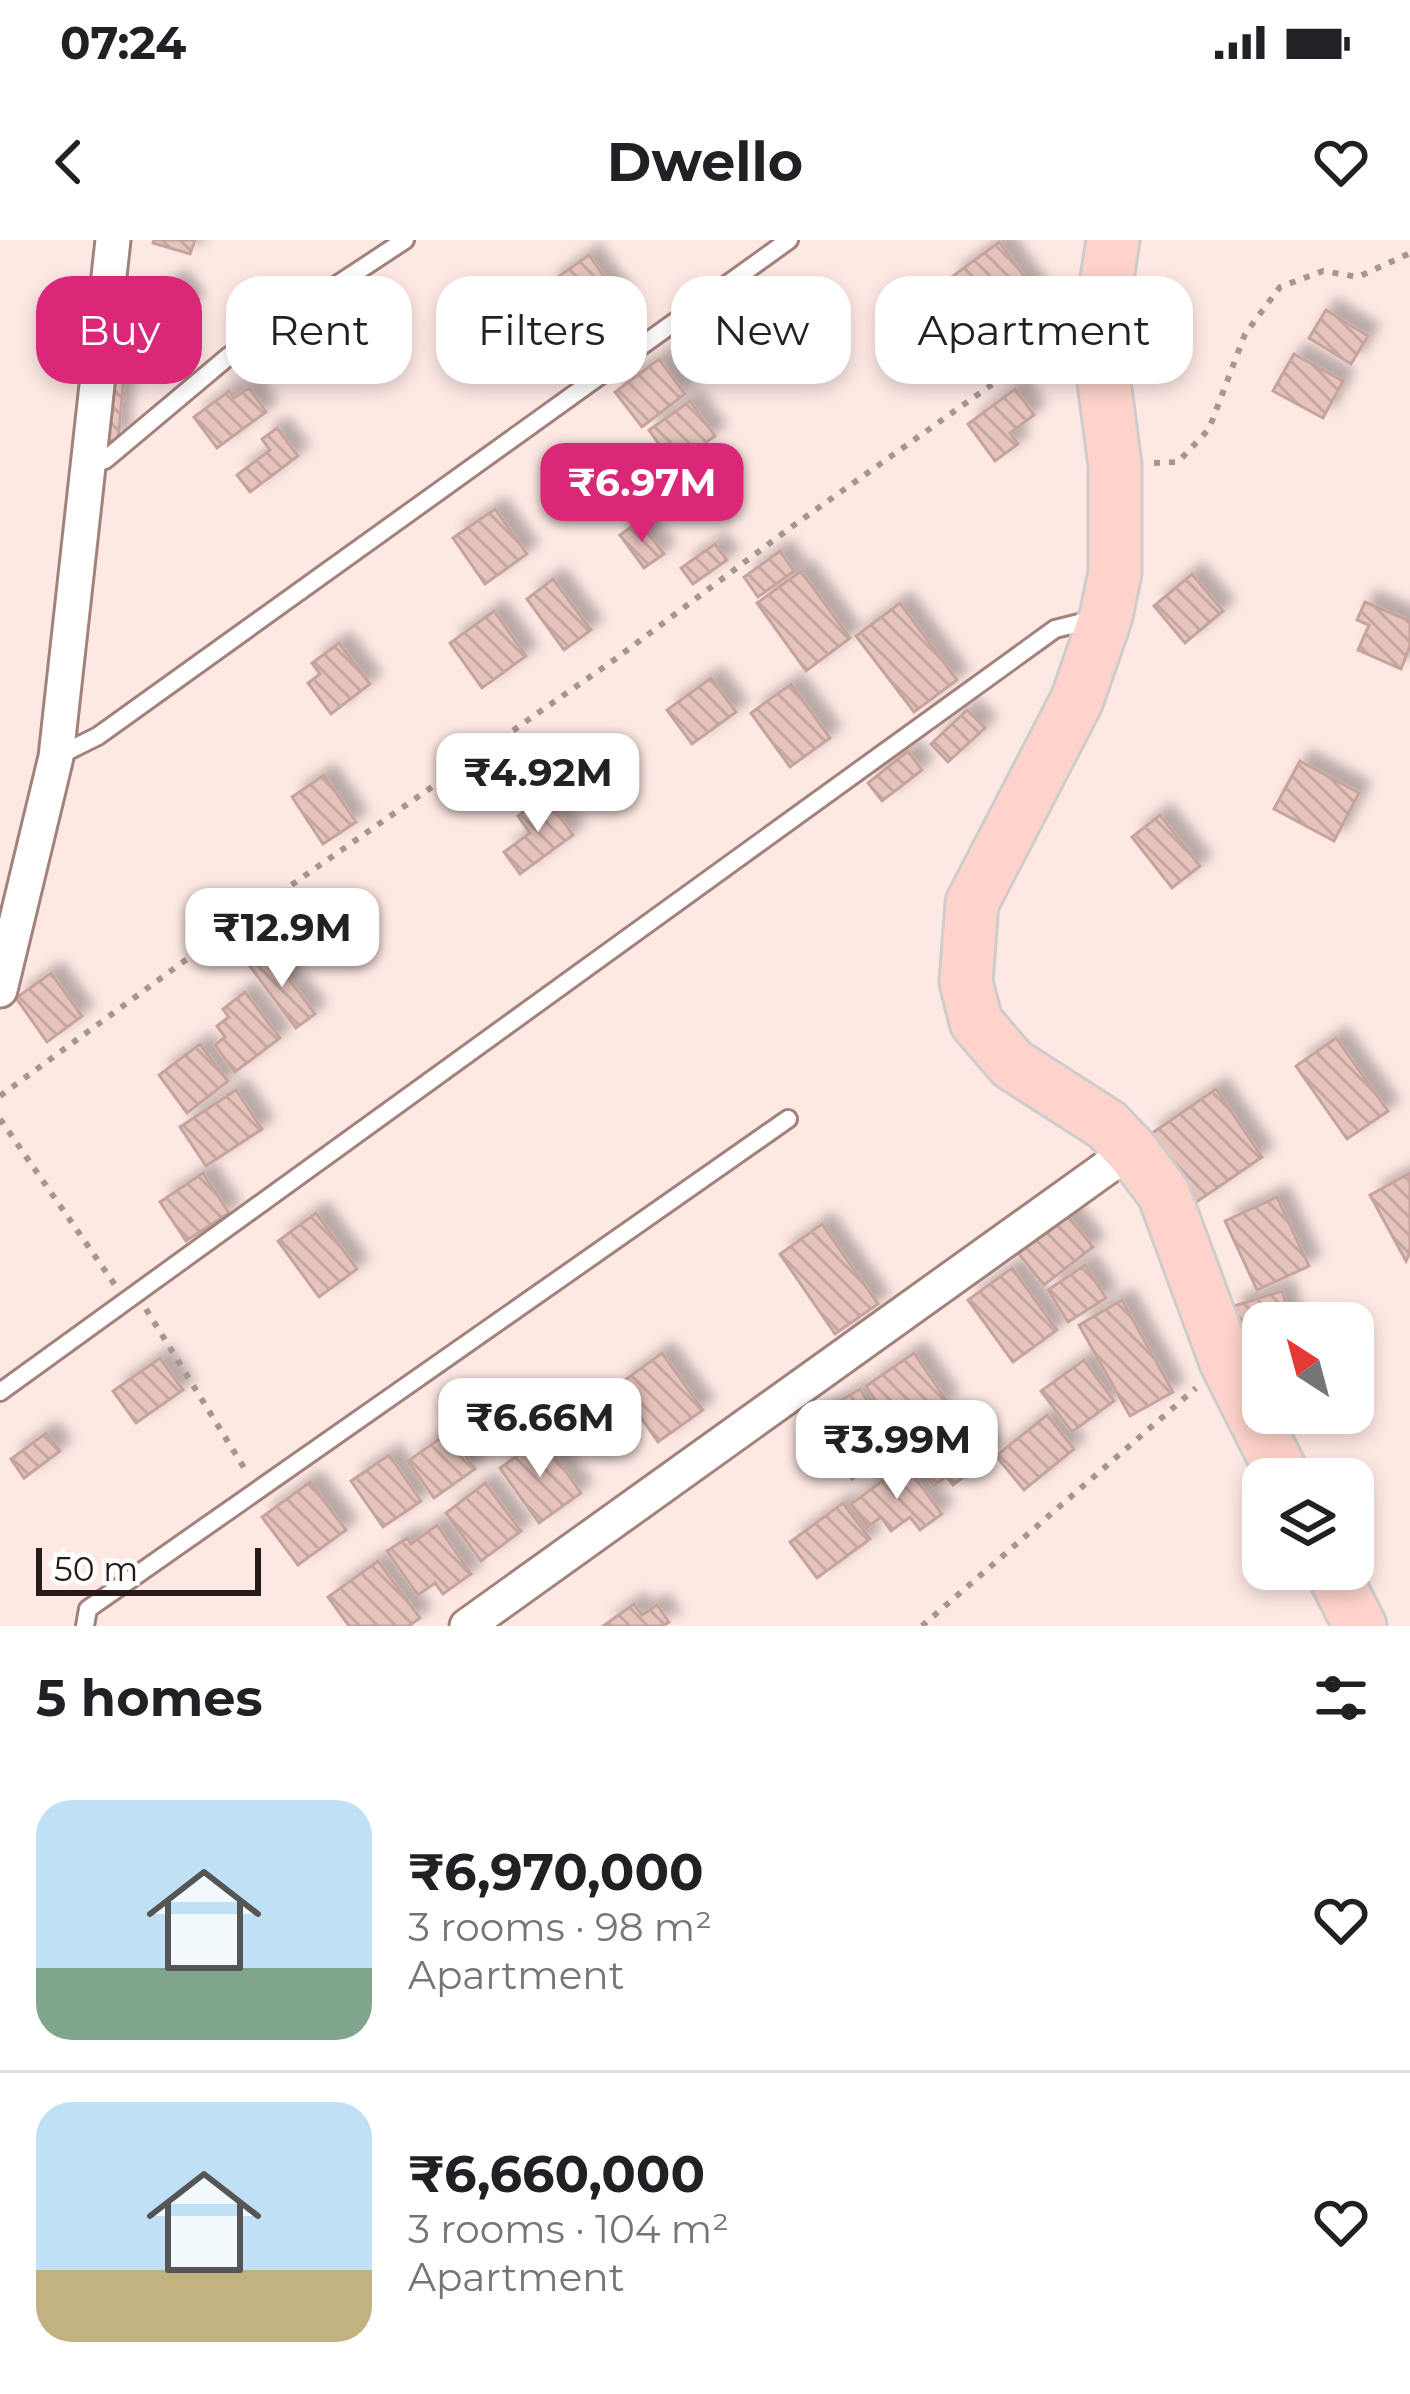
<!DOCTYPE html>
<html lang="en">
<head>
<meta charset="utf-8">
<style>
  body { margin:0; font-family:Montserrat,sans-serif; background:#f2f2f2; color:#202124; height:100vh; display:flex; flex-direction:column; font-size:45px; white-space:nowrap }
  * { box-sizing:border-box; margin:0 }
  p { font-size:39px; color:#757577 }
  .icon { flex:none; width:66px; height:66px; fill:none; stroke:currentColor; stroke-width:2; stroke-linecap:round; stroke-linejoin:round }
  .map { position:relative; height:1386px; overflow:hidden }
  .sheet { display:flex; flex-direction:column; background:#fff; flex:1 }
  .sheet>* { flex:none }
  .guide { position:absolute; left:36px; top:36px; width:1338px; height:108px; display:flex; gap:24px }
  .needle { width:78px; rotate:324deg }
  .controls { position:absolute; left:1242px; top:1062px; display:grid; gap:24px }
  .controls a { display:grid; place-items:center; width:132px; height:132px; border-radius:24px; background:#fff; box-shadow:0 6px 18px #0003; font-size:60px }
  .scale { position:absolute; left:36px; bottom:30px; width:225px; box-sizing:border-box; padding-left:12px; border:6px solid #261a17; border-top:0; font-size:33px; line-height:42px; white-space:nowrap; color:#261a17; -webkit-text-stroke:9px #fff; paint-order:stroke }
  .price { position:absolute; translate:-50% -102px; padding:0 27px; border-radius:24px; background:#fff; color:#222; font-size:39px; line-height:78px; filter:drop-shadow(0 3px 6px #0008) }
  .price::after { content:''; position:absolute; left:50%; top:72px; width:36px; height:27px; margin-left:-18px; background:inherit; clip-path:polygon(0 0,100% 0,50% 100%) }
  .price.active { background:#db2777; color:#fff }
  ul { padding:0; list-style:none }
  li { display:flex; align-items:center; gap:36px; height:300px; padding:0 36px }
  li+li { border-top:3px solid #e0e0e0 }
  li span { display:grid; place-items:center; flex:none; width:336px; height:240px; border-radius:36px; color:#555 }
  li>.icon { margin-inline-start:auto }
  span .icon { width:144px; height:144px; fill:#fffc; stroke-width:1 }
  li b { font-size:51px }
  h2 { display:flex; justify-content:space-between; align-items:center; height:144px; padding:0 36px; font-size:51px }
  .tag { padding:0 42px; border-radius:36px; background:#fff; box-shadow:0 6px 18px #0003; font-size:42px; line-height:108px }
  .tag.active { background:#db2777; color:#fff }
  .status { display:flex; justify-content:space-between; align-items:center; height:84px; padding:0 60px; background:#fff; direction:ltr }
  .status svg { height:33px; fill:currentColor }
  header { display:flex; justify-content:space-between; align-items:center; height:156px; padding:0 36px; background:#fff; font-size:54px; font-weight:700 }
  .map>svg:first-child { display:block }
  .building { fill:url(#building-back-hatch); stroke:#c6a49d; stroke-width:3; filter:url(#shadow) }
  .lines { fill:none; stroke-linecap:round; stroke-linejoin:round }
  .service-casing { stroke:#a2827b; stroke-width:22 }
  .minor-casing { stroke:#a2827b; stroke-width:39 }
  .primary-casing { stroke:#cfcdcc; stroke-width:57 }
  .path { stroke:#a79591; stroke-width:6; stroke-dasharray:6 9; stroke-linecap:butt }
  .service { stroke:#fff; stroke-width:16 }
  .minor { stroke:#fff; stroke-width:33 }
  .primary { stroke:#fed3cb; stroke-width:51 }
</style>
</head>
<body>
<div class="status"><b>07:24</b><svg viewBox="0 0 49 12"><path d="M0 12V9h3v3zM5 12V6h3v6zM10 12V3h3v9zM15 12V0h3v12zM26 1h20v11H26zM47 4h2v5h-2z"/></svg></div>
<header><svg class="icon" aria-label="back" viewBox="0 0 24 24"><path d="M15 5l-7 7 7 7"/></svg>Dwello<svg class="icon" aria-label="heart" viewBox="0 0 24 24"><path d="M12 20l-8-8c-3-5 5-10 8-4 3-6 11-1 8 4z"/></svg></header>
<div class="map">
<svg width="1410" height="1386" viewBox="0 0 1410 1386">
  <defs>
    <pattern id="building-back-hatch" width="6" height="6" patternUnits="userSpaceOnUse" patternTransform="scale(3)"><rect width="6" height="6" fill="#e6c3bc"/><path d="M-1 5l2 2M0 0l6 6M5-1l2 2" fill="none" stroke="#c5a7a1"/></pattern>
    <filter id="shadow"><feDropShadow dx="11" dy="-11" stdDeviation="6" flood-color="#0004"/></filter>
  </defs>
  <rect width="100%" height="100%" fill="#fee8e4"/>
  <g class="building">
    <path d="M154 0H195L190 14 153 3Z"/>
    <path d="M999 2 1036 52 986 88 949 39Z"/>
    <path d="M589 15 621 61 581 90 548 44Z"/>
    <path d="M175 41 193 64 168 84 178 96 152 117 142 104 137 108 119 84Z"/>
    <path d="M1326 70 1368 96 1351 124 1309 98Z"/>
    <path d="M368 85 383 106 345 133 330 112Z"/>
    <path d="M1294 114 1343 141 1323 178 1273 151Z"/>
    <path d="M659 119 685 154 642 187 615 152Z"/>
    <path d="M107 123 125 125 118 201 100 200Z"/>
    <path d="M249 148 266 172 217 208 194 177 229 151 234 158Z"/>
    <path d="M1015 149 1034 175 1010 193 1018 204 995 221 968 184Z"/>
    <path d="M690 161 715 196 674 225 649 190Z"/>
    <path d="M277 188 298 216 250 252 237 235 270 210 262 199Z"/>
    <path d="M495 269 527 314 485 344 453 298Z"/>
    <path d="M639 281 664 314 644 328 620 295Z"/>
    <path d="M715 304 727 320 693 344 681 328Z"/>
    <path d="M780 311 794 331 758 357 744 337Z"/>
    <path d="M801 331 850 398 806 431 757 363Z"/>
    <path d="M1192 334 1223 371 1185 403 1154 366Z"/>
    <path d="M553 339 591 390 564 410 527 359Z"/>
    <path d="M1365 362 1410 381V406L1401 429 1358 410 1369 385 1357 380Z"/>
    <path d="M900 363 957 440 914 472 856 396Z"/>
    <path d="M494 371 526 416 482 448 450 403Z"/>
    <path d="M339 403 370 444 331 474 308 443 320 434 312 423Z"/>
    <path d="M711 438 736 472 692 504 667 470Z"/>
    <path d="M791 444 830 498 790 527 751 473Z"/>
    <path d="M967 470 985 488 948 522 931 504Z"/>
    <path d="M908 511 922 530 882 561 868 543Z"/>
    <path d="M1300 521 1359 553 1334 601 1274 569Z"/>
    <path d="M324 535 356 582 323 604 292 557Z"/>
    <path d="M545 556 573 595 520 634 504 612 530 593 518 576Z"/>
    <path d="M1160 575 1200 626 1172 648 1132 597Z"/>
    <path d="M268 711 315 774 296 788 249 725Z"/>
    <path d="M51 733 82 776 47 802 16 758Z"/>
    <path d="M245 752 280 798 235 832 215 805 225 797 217 786 229 777 223 769Z"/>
    <path d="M1336 798 1388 871 1347 899 1296 826Z"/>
    <path d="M200 804 228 841 187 873 159 835Z"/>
    <path d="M1216 849 1262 917 1195 963 1148 896Z"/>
    <path d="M236 850 262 889 206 926 180 887Z"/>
    <path d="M203 933 229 973 186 1001 160 962Z"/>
    <path d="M1410 933V1012L1406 1021 1370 955Z"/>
    <path d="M1277 957 1309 1026 1257 1050 1225 981Z"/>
    <path d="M1064 971 1093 1007 1044 1045 1015 1009Z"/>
    <path d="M316 973 357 1029 319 1057 278 1001Z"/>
    <path d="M822 984 878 1064 835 1094 780 1014Z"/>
    <path d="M1085 1025 1106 1058 1068 1082 1048 1050Z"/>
    <path d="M1012 1028 1057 1090 1013 1122 968 1060Z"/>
    <path d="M1282 1051 1292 1083H1263V1092L1241 1099 1231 1067Z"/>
    <path d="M1122 1060 1173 1152 1130 1176 1079 1085Z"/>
    <path d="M662 1113 703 1170 658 1202 618 1145Z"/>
    <path d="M914 1113 948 1163 899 1196 866 1146Z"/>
    <path d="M160 1118 183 1150 136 1183 113 1151Z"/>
    <path d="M1084 1120 1114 1161 1072 1192 1041 1151Z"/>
    <path d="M860 1149 898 1212 852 1239 815 1176Z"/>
    <path d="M1047 1175 1074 1209 1024 1250 996 1216Z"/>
    <path d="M962 1177 992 1215 953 1245 946 1236 934 1246 912 1217Z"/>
    <path d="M449 1192 475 1229 434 1258 408 1221Z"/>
    <path d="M46 1193 60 1211 24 1238 11 1219Z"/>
    <path d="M542 1198 581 1253 539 1283 500 1228Z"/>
    <path d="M389 1215 421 1261 383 1287 351 1241Z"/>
    <path d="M905 1224 942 1274 920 1290 910 1277 891 1291 881 1277 868 1287 851 1264Z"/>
    <path d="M310 1242 346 1290 298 1325 262 1277Z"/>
    <path d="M485 1243 521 1291 481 1321 446 1273Z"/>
    <path d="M843 1263 870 1299 817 1338 790 1302Z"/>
    <path d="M437 1285 471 1334 443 1354 435 1343 418 1355 387 1311 407 1298 411 1304Z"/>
    <path d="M378 1321 420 1378 409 1386H349L328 1357Z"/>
    <path d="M634 1364 642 1375 657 1365 669 1382 663 1386H603Z"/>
  </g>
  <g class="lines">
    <g class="service-casing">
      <g id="service">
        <path d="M88 226 105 220 229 116 405 0"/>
        <path d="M56 517 98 496 789 0"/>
        <path d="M0 1152 1055 389 1095 379"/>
        <path d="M85 1386 88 1369 788 879"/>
      </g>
    </g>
    <g class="minor-casing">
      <g id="minor">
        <path d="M0 750 56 517 113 0"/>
        <path d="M467 1386 1131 910"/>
      </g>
    </g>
    <g class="primary-casing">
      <g id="primary">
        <path d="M1113 0 1098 97 1115 225V333L1106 376 1077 460 972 663 966 742 976 782 1012 824 1107 885 1131 910 1164 954 1226 1122 1285 1239"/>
        <path d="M1331 1329 1360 1386"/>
      </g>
    </g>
    <g class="path">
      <path d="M1154 223 1178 222 1209 189 1245 94 1280 47 1323 31 1358 37 1410 13"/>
      <path d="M0 856 224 692 614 420 790 288 1049 104 1059 103"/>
      <path d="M0 879 115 1045"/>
      <path d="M146 1069 246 1231"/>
      <path d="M922 1386 1196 1148"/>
    </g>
    <use href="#service" class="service"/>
    <use href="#minor" class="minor"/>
    <use href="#primary" class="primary"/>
  </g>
</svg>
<div class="controls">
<a><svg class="needle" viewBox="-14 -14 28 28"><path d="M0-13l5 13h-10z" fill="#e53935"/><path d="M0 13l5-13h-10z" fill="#757577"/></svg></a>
<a><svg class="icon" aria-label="layers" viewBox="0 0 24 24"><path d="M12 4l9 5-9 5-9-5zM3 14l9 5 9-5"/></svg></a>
</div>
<div class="scale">50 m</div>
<b class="price active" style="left:642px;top:305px">₹6.97M</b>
<b class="price" style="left:538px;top:595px">₹4.92M</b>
<b class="price" style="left:282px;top:750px">₹12.9M</b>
<b class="price" style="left:540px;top:1240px">₹6.66M</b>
<b class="price" style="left:897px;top:1262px">₹3.99M</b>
<div class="guide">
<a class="tag active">Buy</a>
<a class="tag">Rent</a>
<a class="tag">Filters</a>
<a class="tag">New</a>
<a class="tag">Apartment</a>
</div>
</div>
<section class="sheet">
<h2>5 homes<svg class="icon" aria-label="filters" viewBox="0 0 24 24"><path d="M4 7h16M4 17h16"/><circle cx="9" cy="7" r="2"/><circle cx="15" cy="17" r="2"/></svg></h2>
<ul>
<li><span style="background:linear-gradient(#bfe0f5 70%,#7fa58c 0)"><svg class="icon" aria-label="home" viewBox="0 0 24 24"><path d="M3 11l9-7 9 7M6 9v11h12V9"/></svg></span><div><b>₹6,970,000</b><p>3 rooms · 98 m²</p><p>Apartment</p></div><svg class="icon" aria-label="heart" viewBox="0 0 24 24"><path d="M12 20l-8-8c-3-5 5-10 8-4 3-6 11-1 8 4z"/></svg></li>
<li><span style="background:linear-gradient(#bfe0f5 70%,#c2b280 0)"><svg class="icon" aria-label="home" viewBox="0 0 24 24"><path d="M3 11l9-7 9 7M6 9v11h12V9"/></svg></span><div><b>₹6,660,000</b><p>3 rooms · 104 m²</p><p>Apartment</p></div><svg class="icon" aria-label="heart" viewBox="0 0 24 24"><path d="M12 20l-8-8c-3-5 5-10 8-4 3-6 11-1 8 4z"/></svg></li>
</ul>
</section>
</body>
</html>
